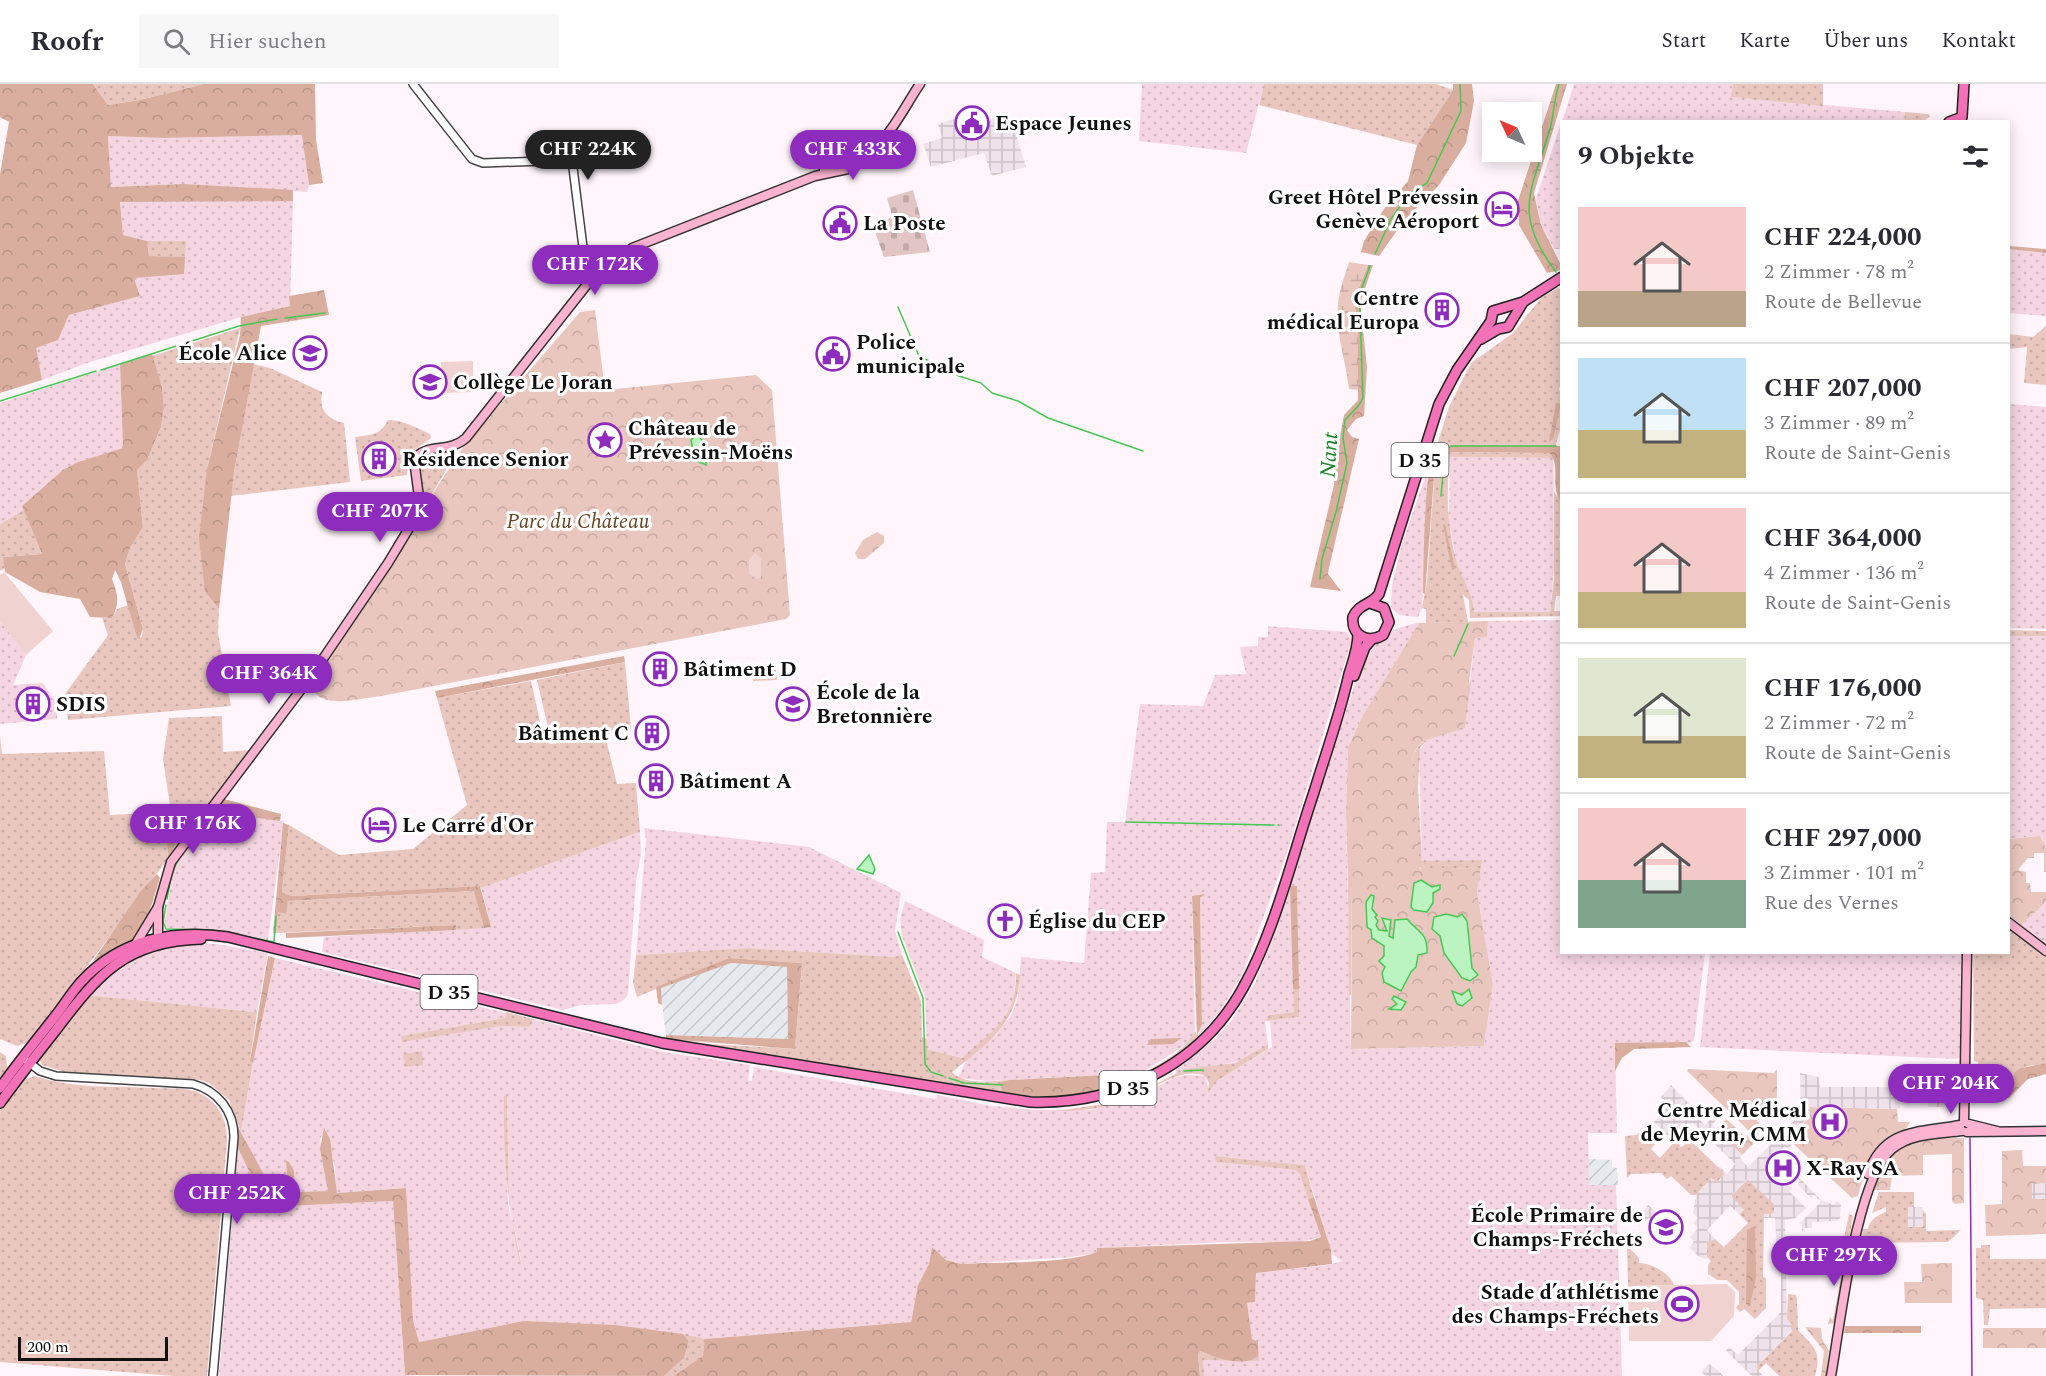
<!DOCTYPE html>
<html lang="de">
<head>
<meta charset="utf-8">
<style>
  body { margin:0; font-family:Spectral,serif; background:#f7f7f7; color:#2b2b33; height:100vh; display:flex; flex-direction:column; font-size:22px; white-space:nowrap }
  * { box-sizing:border-box; margin:0 }
  p { font-size:20px; color:#7c7c81 }
  .icon { flex:none; width:33px; height:33px; fill:none; stroke:currentColor; stroke-width:2; stroke-linecap:round; stroke-linejoin:round }
  .map { position:relative; flex:1; overflow:hidden }
  .side { position:absolute; left:1560px; top:36px; width:450px; height:834px; display:flex; flex-direction:column; background:#fff; border-radius:0px; box-shadow:0 3px 15px #0003 }
  .side>* { flex:none }
  .needle { width:39px; rotate:314deg }
  .fabs { position:absolute; left:1482px; top:18px; display:grid; gap:12px }
  .fabs a { display:grid; place-items:center; width:60px; height:60px; border-radius:0px; background:#fff; box-shadow:0 3px 15px #0003; font-size:30px }
  .scale { position:absolute; left:18px; bottom:15px; width:150px; box-sizing:border-box; padding-left:6px; border:3px solid #111; border-top:0; font-size:16px; line-height:21px; white-space:nowrap; color:#111; -webkit-text-stroke:4px #fff; paint-order:stroke }
  .price { position:absolute; translate:-50% -51px; padding:0 14px; border-radius:21px; background:#8d2cbd; color:#fff; font-size:20px; line-height:39px; filter:drop-shadow(0 2px 3px #0008) }
  .price::after { content:''; position:absolute; left:50%; top:36px; width:18px; height:14px; margin-left:-9px; background:inherit; clip-path:polygon(0 0,100% 0,50% 100%) }
  .price.selected { background:#222; color:#fff }
  ul { padding:0; list-style:none }
  li { display:flex; align-items:center; gap:18px; height:150px; padding:0 18px }
  li+li { border-top:2px solid #e1e1e2 }
  li span { display:grid; place-items:center; flex:none; width:168px; height:120px; border-radius:0px; color:#555 }
  li>.icon { margin-inline-start:auto }
  span .icon { width:72px; height:72px; fill:#fffc; stroke-width:1 }
  li b { font-size:26px }
  h2 { display:flex; justify-content:space-between; align-items:center; height:72px; padding:0 18px; font-size:26px }
  header { display:flex; align-items:center; gap:36px; box-sizing:border-box; height:84px; padding:0 30px; background:#fff; border-bottom:2px solid #e1e1e2 }
  header strong { font-size:28px }
  nav { display:flex; gap:33px; margin-inline-start:auto; font-size:21px }
  .search { width:420px; height:54px; background:#f7f7f7; display:flex; align-items:center; gap:15px; box-sizing:border-box; padding:0 21px; border-radius:0px; color:#7c7c81; font-size:22px }
  .map>svg:first-child { display:block }
  .industrial { fill:url(#industrial-furrows) }
  .farmland { fill:url(#farmland-dots); fill-rule:evenodd }
  .grass { fill:url(#grass-dots) }
  .forest { fill:url(#forest-crowns) }
  .wetland { fill:url(#wetland-marsh) }
  .cemetery { fill:url(#cemetery-stones) }
  .park { fill:url(#park-crowns) }
  .pitch { fill:#f0d2d0 }
  .plaza { fill:url(#plaza-grid) }
  .water { fill:#bbf4c0; stroke:#45c953; stroke-width:1.5 }
  .lines { fill:none; stroke-linecap:round; stroke-linejoin:round }
  .stream { stroke:#45c953; stroke-width:1.5 }
  .tertiary-casing { stroke:#444; stroke-width:10 }
  .secondary-casing { stroke:#333; stroke-width:11 }
  .primary-casing { stroke:#222; stroke-width:12 }
  .tertiary { stroke:#fff; stroke-width:7 }
  .secondary { stroke:#fcb3d0; stroke-width:8 }
  .primary { stroke:#f371b6; stroke-width:9 }
  .tram { stroke:#8d2cbd; stroke-width:1.5 }
  .labels { text-anchor:middle; stroke-width:6; stroke-linejoin:round; paint-order:stroke }
  .shield { fill:#fff; stroke:#585858; stroke-width:1.5 }
  .shield-label { font-size:20px; font-weight:bold; fill:#111 }
  .poi-label { font-size:21px; font-weight:bold; fill:#111; stroke:#fff; text-anchor:start }
  .park-label { font-size:21px; font-style:italic; fill:#684522; stroke:#fff }
  .water-label { font-size:22px; font-style:italic; fill:#1b832a; stroke:#fff }
</style>
</head>
<body>
<header>
<strong>Roofr</strong>
<div class="search"><svg class="icon" aria-label="search" viewBox="0 0 24 24"><circle cx="10" cy="10" r="6"/><path d="M15 15l6 6"/></svg>Hier suchen</div>
<nav><a>Start</a><a>Karte</a><a>Über uns</a><a>Kontakt</a></nav>
</header>
<div class="map">
<svg width="2046" height="1292" viewBox="0 0 2046 1292">
  <defs>
    <pattern id="industrial-furrows" width="10" height="10" patternUnits="userSpaceOnUse" patternTransform="scale(1.5)"><rect width="10" height="10" fill="#e6e9ee"/><path d="M-1 1l2-2M0 10L10 0M9 11l2-2" fill="none" stroke="#c4c7cb"/></pattern>
    <pattern id="farmland-dots" width="8" height="8" patternUnits="userSpaceOnUse" patternTransform="scale(1.5)"><rect width="8" height="8" fill="#f5d5e1"/><path d="M2 2h.1M6 6h.1" fill="none" stroke="#d1b6c0" stroke-width="1.8" stroke-linecap="round"/></pattern>
    <pattern id="grass-dots" width="8" height="8" patternUnits="userSpaceOnUse" patternTransform="scale(1.5)"><rect width="8" height="8" fill="#e9c7bf"/><path d="M2 2h.1M6 6h.1" fill="none" stroke="#c7aaa3" stroke-width="1.8" stroke-linecap="round"/></pattern>
    <pattern id="forest-crowns" width="20" height="18" patternUnits="userSpaceOnUse" patternTransform="scale(1.5)"><rect width="20" height="18" fill="#d9ae9e"/><path d="M2 6a3 3 0 1 1 6 0M12 15a3 3 0 1 1 6 0" fill="none" stroke="#b99587"/></pattern>
    <pattern id="wetland-marsh" width="20" height="14" patternUnits="userSpaceOnUse" patternTransform="scale(1.5)"><rect width="20" height="14" fill="#e9c7bf"/><path d="M1 5h8M5 5V1M11 12h8M15 12V8" fill="none" stroke="#c7aaa3"/></pattern>
    <pattern id="cemetery-stones" width="16" height="16" patternUnits="userSpaceOnUse" patternTransform="scale(1.5)"><rect width="16" height="16" fill="#e2c6c5"/><path d="M2 7V4a2 2 0 0 1 4 0v3zM10 15v-3a2 2 0 0 1 4 0v3z" fill="#c1a9a8"/></pattern>
    <pattern id="park-crowns" width="20" height="18" patternUnits="userSpaceOnUse" patternTransform="scale(1.5)"><rect width="20" height="18" fill="#e9c7bf"/><path d="M2 6a3 3 0 1 1 6 0M12 15a3 3 0 1 1 6 0" fill="none" stroke="#c7aaa3"/></pattern>
    <pattern id="plaza-grid" width="8" height="8" patternUnits="userSpaceOnUse" patternTransform="scale(1.5)"><rect width="8" height="8" fill="#f0e2ea"/><path d="M0 4h8M4 0v8" fill="none" stroke="#cdc1c8"/></pattern>
  </defs>
  <rect width="100%" height="100%" fill="#fff5fa"/>
  <g class="industrial">
    <path d="M731 879 787 883 788 955 666 951 660 904Z"/>
    <path d="M1588 1075 1612 1076V1083L1617 1084 1618 1101 1589 1102Z"/>
  </g>
  <g class="farmland">
    <path d="M1142 0H1264L1246 69 1139 57Z"/>
    <path d="M1574 0H1733L1732 13 1905 28 1904 38H1562Z"/>
    <path d="M1561 39V165H1554L1541 141 1536 114Z"/>
    <path d="M303 51 309 101 307 108 183 100 111 103 108 52 163 54Z"/>
    <path d="M120 117H293L290 222 241 233 90 278 42 296 35 264 58 256 69 231 140 212 134 194 186 157H147L123 151Z"/>
    <path d="M2009 165 2046 169V232L2009 229Z"/>
    <path d="M120 280 123 365 78 378 22 422 24 426 0 440V319Z"/>
    <path d="M2009 320 2046 323V545L2009 544Z"/>
    <path d="M1450 373 1553 374 1554 485 1550 528H1474L1456 475 1449 438Z"/>
    <path d="M1431 376 1422 524 1418 533 1399 531 1391 524 1392 501 1402 460Z"/>
    <path d="M1561 536 1562 868 1705 869 1694 956 1691 959H1615L1617 1049H1588L1589 1101H1616L1622 1292H1204L1202 1276 1260 1259 1252 1255 1247 1219 1255 1218 1256 1188 1329 1181 1342 1177 1332 1170 1305 1081 1216 1072V1078L1295 1086 1300 1090 1321 1153 1300 1158H1227L1097 1164V1168L1091 1170 1071 1173 961 1180 946 1176 932 1164 929 1180 918 1201 911 1238 705 1255 615 1243 523 1237 419 1258 413 1236 405 1104 336 1109 335 1084 326 1045 320 1055 328 1107 295 1108 286 1078 288 1110 275 1111 271 1109 241 1048 253 979 275 874 506 929 505 934 402 952 500 942 530 943 533 935 663 968 750 981 748 997H752L754 983 936 1015 937 1011 992 1022 1036 1026H1090L1137 1013 1173 994 1187 991 1205 992 1209 1007 1217 997 1272 963 1270 936 1299 933 1297 803 1291 802 1294 928 1269 931 1265 937 1268 960 1241 976 1215 983 1184 985 1177 990 1175 987 1216 954 1232 936 1255 899 1270 862 1357 593 1375 561 1395 545 1416 539H1419L1363 631 1348 663 1346 729 1351 965 1484 962 1493 900 1477 808 1482 776 1422 778 1419 667 1427 656 1465 644 1475 554 1487 553 1488 537ZM504 1012H507L509 1118 524 1191 508 1120Z"/>
    <path d="M0 537 26 571 13 601 43 599 57 620V635L0 640Z"/>
    <path d="M1268 542 1347 548 1352 555 1287 769 1242 891 1221 926 1201 949 1199 947 1202 941 1200 814 1192 812 1195 947 1190 957 1182 963 1132 995 1131 991 1122 990 988 997 958 994 967 975 997 950 1012 930 1018 913 1021 873 1084 879 1091 789 1105 788 1107 738H1125L1140 620 1203 622 1215 591 1246 590 1240 563 1258 562V553H1268Z"/>
    <path d="M2008 552H2046V764L2040 752 2009 755Z"/>
    <path d="M214 728 284 737 268 856 212 846 169 845 164 842 174 783Z"/>
    <path d="M644 744 809 763 901 809 895 847 902 871 895 873 747 864 636 871 646 756Z"/>
    <path d="M640 748 641 770 636 797 628 910 624 916 616 920 581 921 563 926 322 868 324 853 491 843 481 804Z"/>
    <path d="M905 817 984 856 982 873 1016 889 1013 919 1002 940 963 974 927 965 925 913 902 852 900 835Z"/>
    <path d="M2046 818V862L2021 841Z"/>
    <path d="M194 859 216 860 268 869 257 928 87 911 106 890 141 870 169 862Z"/>
    <path d="M1710 869H1962L1961 973 1956 975 1700 963Z"/>
    <path d="M238 1064 266 1123 393 1117 405 1291 415 1292H219Z"/>
  </g>
  <g class="grass">
    <path d="M93 0H204L140 16 108 21Z"/>
    <path d="M1264 0H1436L1453 6 1417 61 1259 21Z"/>
    <path d="M1733 0H1823V22L1731 13Z"/>
    <path d="M1905 28 1928 30 1930 32 1924 37H1904Z"/>
    <path d="M147 157H186L185 173 149 172Z"/>
    <path d="M1558 204 1561 206 1562 293 1559 306 1561 307 1562 339 1555 363 1437 361 1449 323 1471 279 1513 249 1542 213Z"/>
    <path d="M2046 242V301L2024 299 2027 263 2009 265V250L2033 253Z"/>
    <path d="M240 244 207 385 205 508 219 525 218 549 231 622 68 636 65 610 108 551 102 534H112L117 525 128 521 137 554 142 553 143 545 125 480 130 464 143 443 137 386 147 376 161 343 164 323 162 303 152 272Z"/>
    <path d="M253 280 270 284 322 308C319 326 326 334 344 339L350 398 230 412Z"/>
    <path d="M388 336C402 335 418 345 430 350L431 354 409 370 407 391 361 397 355 353C370 351 381 351 388 336Z"/>
    <path d="M1439 365 1450 368 1549 369 1553 374 1450 373C1446 408 1447 441 1456 475 1461 493 1473 509 1474 528H1550L1554 495V408L1562 418 1561 451 1559 455 1561 460V512H1556L1554 527H1561V532L1470 534 1469 516 1463 511 1468 538 1426 539V525L1422 524 1427 498 1436 368Z"/>
    <path d="M458 366 423 425 417 388 421 372 427 368Z"/>
    <path d="M24 426 42 470 3 473 5 484 0 487V440Z"/>
    <path d="M2009 546 2046 547V552H2009Z"/>
    <path d="M625 578 631 645 550 652 537 596Z"/>
    <path d="M531 597 544 656 550 660 606 655 617 700 636 699 640 748 481 804 480 802 291 812 282 808 289 741 339 771 413 765 467 721 437 614Z"/>
    <path d="M1471 597 1465 644 1427 656 1420 664 1418 703 1422 777 1482 776 1481 784 1422 786 1418 780 1412 676C1417 652 1442 650 1462 643L1468 601Z"/>
    <path d="M222 632 223 668 250 666C176 763 104 861 30 958L17 962 0 955V652L2 670 104 667 110 731 171 728 163 675 169 634Z"/>
    <path d="M1348 799H1352L1351 911H1349Z"/>
    <path d="M475 807 484 844 456 846V841L276 849 278 827 284 830 288 817Z"/>
    <path d="M2009 842 2046 872V979C2038 981 2024 981 2018 987 2013 990 2014 995 2012 1000 2007 1011 1990 1016 1978 1016V978L1974 977 1973 869 2008 868Z"/>
    <path d="M747 864 895 873 902 871 921 917 922 953 927 955V965L962 974C993 945 1016 937 1016 889L1020 891C1017 941 988 959 952 988 966 1002 991 997 1009 996L999 1000 1004 1011 693 959 795 965 802 879 729 874 637 913 633 899 636 871Z"/>
    <path d="M1293 905H1299V933L1265 937 1269 931 1294 928Z"/>
    <path d="M87 911 257 928 250 977 253 979 241 1048 229 1016 209 999 200 996 68 989 42 981 39 974Z"/>
    <path d="M506 928 533 935 530 943 500 942 402 958 401 952 505 934Z"/>
    <path d="M1195 947 1197 951 1201 949C1181 971 1153 987 1125 999L1124 996 1132 995C1153 983 1184 970 1195 947Z"/>
    <path d="M1268 960V965L1217 997 1208 1009 1209 999 1205 992C1180 981 1147 1010 1123 1018 1101 1025 1079 1027 1055 1027L1098 1021 1122 1015 1142 1008 1184 985 1235 979Z"/>
    <path d="M422 967 423 981 405 983 403 970Z"/>
    <path d="M0 968 6 972 7 982 10 985 0 999Z"/>
    <path d="M35 992C73 1005 116 1002 155 1004 169 1005 184 1003 197 1008 217 1016 227 1034 227 1056L207 1292H174L0 1278V1027L21 997Z"/>
    <path d="M504 1012H507L509 1118 523 1191C508 1131 503 1074 504 1012Z"/>
    <path d="M1641 1047 1655 1060 1651 1065 1660 1074 1676 1056 1681 1063 1691 1057 1725 1090 1717 1098 1711 1094 1696 1111H1691L1671 1092 1667 1095 1661 1089 1631 1090 1627 1094 1625 1052 1636 1051Z"/>
    <path d="M1215 1072 1305 1081 1314 1113 1308 1115 1300 1090 1295 1086 1216 1078Z"/>
    <path d="M1748 1095 1774 1120V1130H1764L1763 1193 1766 1194V1224L1755 1235 1744 1225 1740 1228 1736 1224 1739 1220V1208L1727 1196H1717L1708 1190V1181L1711 1177 1707 1173V1158L1715 1155 1724 1163 1748 1139 1739 1130 1743 1126 1731 1112Z"/>
    <path d="M1879 1108H1914V1123H1908L1923 1143V1126L1926 1130V1147L1961 1146 1948 1158 1861 1159 1863 1145H1868C1869 1137 1878 1130 1886 1128V1123L1872 1129Z"/>
    <path d="M1849 1130 1853 1132 1835 1239 1828 1240 1830 1233 1833 1236 1846 1166 1842 1164Z"/>
    <path d="M1627 1161 1639 1174V1179C1651 1179 1671 1190 1674 1201L1628 1202Z"/>
    <path d="M1981 1161H1990V1175H2046V1224L1990 1225 1988 1241H1984L1983 1216 1976 1214V1164H1981Z"/>
    <path d="M1788 1210 1796 1211 1797 1215 1798 1246C1814 1263 1822 1267 1815 1292H1779L1766 1279 1759 1286 1756 1283 1792 1247 1787 1235Z"/>
    <path d="M683 1250 705 1255 737 1253 674 1292H664L684 1274 689 1257Z"/>
    <path d="M1258 1258 1259 1277 1203 1276 1204 1292H1200L1198 1270 1200 1267C1217 1275 1238 1280 1256 1274Z"/>
  </g>
  <g class="forest">
    <path d="M0 0H93L108 21 140 16 204 0H315L316 56 323 99 309 101 302 51 163 54 108 52 111 103 183 100 293 106V117L120 118 123 151 147 157 149 172 185 173 184 190 134 194 140 212 69 231 58 256 36 264 42 296 0 309V90L9 38 0 33Z"/>
    <path d="M1453 0H1472L1474 17 1466 59 1439 101 1404 137 1379 172 1361 168 1364 157 1384 125 1408 97 1417 61 1453 6Z"/>
    <path d="M1556 0H1567L1534 109 1541 141 1561 181V186L1547 189 1519 141 1518 117Z"/>
    <path d="M2008 162 2046 165V169L2009 165Z"/>
    <path d="M1368 181H1373L1360 219 1367 283 1364 332 1356 335 1347 346 1352 353 1359 355 1329 484 1328 490 1341 507 1310 503 1334 401 1335 378 1344 331 1358 316V251L1354 216Z"/>
    <path d="M324 206 329 231 261 242 234 388 219 525 205 508 199 454 207 385 240 251 241 233 290 222 289 212Z"/>
    <path d="M152 270 162 303 164 323 161 343 147 376 137 386 143 443 130 464 125 480 143 545 139 555 137 554 121 498 115 486 112 495C118 511 120 519 112 534L90 533 80 515 40 508 5 488 3 473 42 470 22 422 63 386 78 378 123 364 120 280Z"/>
    <path d="M1556 319 1561 320 1553 355 1549 358Z"/>
    <path d="M1437 361 1561 362V418C1549 401 1562 381 1549 369L1450 368 1439 365 1436 367 1425 510 1423 509C1424 479 1423 382 1437 361Z"/>
    <path d="M1445 440 1455 485 1452 486 1443 441Z"/>
    <path d="M624 572 625 578 437 614 435 607Z"/>
    <path d="M224 715 281 730 280 737 214 728Z"/>
    <path d="M164 728H171C178 742 177 763 169 776Z"/>
    <path d="M283 739 289 741 282 808 291 812 480 802 491 843 484 844 474 807 288 817 286 830 278 828 276 849H273Z"/>
    <path d="M157 790 160 794C143 847 147 854 93 877L140 808Z"/>
    <path d="M1290 802H1297L1299 905H1293Z"/>
    <path d="M1205 810 1200 814 1202 941 1197 951 1192 812Z"/>
    <path d="M456 841V846L286 854V849Z"/>
    <path d="M268 872 275 874 253 979 250 977Z"/>
    <path d="M729 874 802 879 795 965 666 955V951L788 955 787 883 731 879 661 904 662 921 658 919 656 903Z"/>
    <path d="M1182 954 1173 960 1147 961 1151 955Z"/>
    <path d="M1686 958 1691 963 1634 965 1622 974 1615 987V959Z"/>
    <path d="M2046 979V990L2028 995 2009 1014 1998 1015 1997 1013 2011 1003 2015 988 2021 984Z"/>
    <path d="M1122 990 1132 991V995L1124 996 1125 999C1086 1015 1046 1014 1004 1011L999 999 1009 996Z"/>
    <path d="M238 1043 275 1111 288 1110 286 1077 289 1078 294 1087 295 1108 328 1107 320 1065 324 1044 330 1055 337 1109 406 1104 413 1236 419 1258 523 1237 615 1241 683 1250 689 1257 684 1274 664 1292 405 1291 393 1117 266 1123 238 1064Z"/>
    <path d="M1314 1113 1331 1166 1332 1180 1256 1189 1255 1218 1247 1219 1252 1255 1258 1258V1272C1243 1284 1215 1274 1200 1267L1198 1270 1200 1292H674L703 1272 705 1255 911 1238 918 1201 929 1180 932 1163 946 1176 961 1180C995 1178 1068 1180 1097 1168V1164L1310 1157 1321 1153 1308 1115Z"/>
    <path d="M1755 1142 1756 1194 1750 1221 1746 1220 1747 1146Z"/>
    <path d="M1845 1242H1921V1249H1844Z"/>
  </g>
  <path class="wetland" d="M1349 178 1368 181 1354 216 1358 251V306L1349 305C1346 278 1335 246 1338 220 1339 206 1345 192 1349 178Z"/>
  <path class="cemetery" d="M913 106 930 168 884 173 874 145 892 132 887 114Z"/>
  <g class="park">
    <path d="M595 226 605 306 756 291 772 306 790 531 786 535 381 612C360 614 311 629 312 596L461 366 580 228Z"/>
    <path d="M877 448 884 452V459L865 475H858L855 469 863 456Z"/>
    <path d="M1488 537 1487 553 1475 554 1463 642C1444 653 1417 649 1412 676L1420 785 1481 784 1477 808 1493 900 1484 962 1351 965 1352 800 1348 799 1346 729 1348 663 1363 631 1419 539Z"/>
    <path d="M775 580 777 596 753 597V582Z"/>
    <path d="M2040 752 2046 764V788H2044V769H2034V774H2028L2018 786 2026 788V799H2030L2031 808H2046V818L2021 841 2009 832V755Z"/>
    <path d="M1688 985 1774 989 1777 985V1025L1767 1035 1763 1032 1757 1037 1761 1041 1755 1046H1748L1687 987Z"/>
    <path d="M1810 1023 1897 1025 1898 1038H1910C1905 1049 1896 1050 1888 1057 1870 1072 1864 1090 1858 1112L1852 1114 1788 1055 1810 1033Z"/>
    <path d="M1726 1035 1744 1051 1759 1054 1742 1071 1716 1046Z"/>
    <path d="M1964 1054V1119L1955 1120 1952 1117V1070L1923 1071V1091L1892 1092 1890 1106H1874C1891 1054 1914 1054 1964 1054Z"/>
    <path d="M2022 1066 2023 1082H2046V1150L1986 1152 1985 1121 2002 1120V1067Z"/>
    <path d="M1952 1179V1219H1905L1904 1198H1922L1921 1180Z"/>
    <path d="M1805 1243 1821 1244 1822 1255 1829 1267 1826 1292H1821L1824 1267Z"/>
    <rect x="1983" y="1244" width="63" height="20"/>
  </g>
  <g class="pitch">
    <path d="M473 277V308L442 309 441 278Z"/>
    <path d="M755 469 761 475V493L757 495 749 490V475Z"/>
    <path d="M4 488 53 547 26 571 0 537V491Z"/>
    <path d="M1727 1200 1735 1208 1734 1232 1711 1257H1629L1628 1202Z"/>
  </g>
  <g class="plaza">
    <path d="M963 32 970 39 981 32 986 40 993 33 1043 35V45L1016 51 1026 83 992 92 984 69 931 83 923 60 942 54 938 40Z"/>
    <path d="M1800 989 1819 993 1820 1003H1900V1000L1912 998 1942 999 1944 1023H1928L1927 1010H1916V1015L1900 1016V1024L1897 1025 1810 1023V1032L1787 1055 1792 1060 1788 1065 1784 1063 1765 1080 1792 1104 1789 1107 1806 1124 1796 1134 1785 1136 1787 1235 1792 1240 1790 1244 1792 1246 1756 1283 1763 1292H1752L1726 1267 1729 1263 1738 1271 1781 1228V1190L1778 1188 1775 1134H1764V1130L1774 1129V1120L1747 1095 1731 1112 1744 1126 1739 1130 1730 1122 1707 1146 1715 1155 1707 1158V1173L1705 1175 1698 1172 1690 1164 1694 1157 1690 1153 1698 1144 1693 1139 1698 1134 1693 1129 1696 1111 1711 1094 1717 1098 1724 1090 1716 1079 1727 1090 1735 1080 1693 1039 1674 1058 1654 1038 1669 1022 1661 1013 1671 1001 1700 1031 1698 1034 1705 1041 1719 1027 1722 1030 1712 1041 1742 1071 1740 1074 1748 1083 1801 1030Z"/>
    <path d="M1785 1079 1821 1116 1834 1121 1837 1117 1841 1120 1840 1134 1837 1137 1812 1138V1144H1804L1802 1148V1140H1799L1821 1118 1814 1111 1811 1114 1797 1100 1800 1097Z"/>
    <path d="M2046 1099V1115H2032V1100Z"/>
    <path d="M1648 1121 1667 1138 1658 1142V1147L1651 1140 1653 1137 1649 1134 1639 1142 1636 1138Z"/>
    <rect x="1908" y="1123" width="15" height="20"/>
    <path d="M1709 1280 1719 1287 1723 1292H1706L1701 1288Z"/>
  </g>
  <g class="water">
    <path d="M697 351 705 359 706 381 695 376 691 356Z"/>
    <path d="M869 771 875 785 873 790 857 785Z"/>
    <path d="M1421 796 1432 803 1440 801V805L1433 809V819L1427 828 1414 826 1411 823 1414 799Z"/>
    <path d="M1371 811 1374 812 1372 825 1377 831 1375 833 1378 837 1376 841 1379 846 1387 847 1382 834 1391 836 1389 852 1393 854 1395 836 1407 835C1419 849 1428 849 1427 869L1418 871 1416 883 1411 888 1401 907 1384 898 1382 889 1385 883 1379 877 1384 872V862L1372 854 1371 846 1367 843 1366 818Z"/>
    <path d="M1446 830 1458 833 1462 830 1467 837 1472 884 1478 891 1470 897 1462 894 1444 869 1440 852 1432 845 1434 833Z"/>
    <path d="M1469 905 1472 914 1462 922 1457 920 1452 907 1462 911Z"/>
    <path d="M1394 912 1406 918 1401 926 1389 925 1397 920 1392 915Z"/>
  </g>
  <g class="lines">
    <g class="stream">
      <path d="M1375 170 1391 135 1408 111 1427 99 1461 27 1460 0"/>
      <path d="M1556 188C1512 129 1531 108 1550 45 1554 30 1554 15 1559 0"/>
      <path d="M898 223 919 272 959 292 981 299 992 309 1018 317 1048 334 1143 367"/>
      <path d="M285 234 325 229"/>
      <path d="M101 286 239 242 277 235"/>
      <path d="M0 317 96 287"/>
      <path d="M1441 412 1445 367 1451 362H1556"/>
      <path d="M1320 495 1322 475 1336 428 1347 379 1343 354 1345 336 1359 321 1363 314 1360 225 1357 217 1370 182"/>
      <path d="M1454 572 1468 540"/>
      <path d="M1126 738 1274 741"/>
      <path d="M1278 741H1279"/>
      <path d="M167 815 172 788 180 773"/>
      <path d="M166 821 163 838 166 845 212 846 274 858 276 832"/>
      <path d="M898 848 923 914 925 980 931 988 943 992"/>
      <path d="M1184 987 1203 986"/>
      <path d="M949 994 964 999 1003 1001"/>
    </g>
    <g class="tertiary-casing">
      <g id="tertiary">
        <path d="M413 0 472 75 483 79 572 76 585 179 589 187 596 191"/>
        <path d="M586 176 596 184 597 190"/>
        <path d="M27 977 40 987 56 992 193 1000C218 1007 234 1027 234 1053L213 1292"/>
      </g>
    </g>
    <g class="secondary-casing">
      <g id="secondary">
        <path d="M824 86 833 81 839 72 856 71 866 67"/>
        <path d="M632 164 815 92 848 85C856 75 871 70 880 59 896 42 907 19 920 0"/>
        <path d="M2008 838 2046 867"/>
        <path d="M158 853V823L171 778 312 591 388 479 417 431 420 421 415 383 417 372C432 359 449 369 466 354L589 198 608 180 635 164"/>
        <path d="M135 861 158 823"/>
        <path d="M1964 1038 1967 868"/>
        <path d="M1969 1040 1997 1047"/>
        <path d="M1967 1048 2046 1047"/>
        <path d="M1868 1090C1884 1043 1920 1049 1960 1041"/>
        <path d="M1831 1292C1840 1243 1856 1094 1892 1065 1911 1049 1938 1050 1962 1047"/>
      </g>
    </g>
    <g class="primary-casing">
      <g id="primary">
        <path d="M1949 38 1962 33 1964 0"/>
        <path d="M1481 255 1498 245 1508 243 1522 220"/>
        <path d="M1370 519 1384 524 1389 538 1383 551C1367 560 1351 551 1353 533 1359 519 1372 521 1379 510L1439 320 1457 286 1491 237 1493 227 1523 218 1562 193"/>
        <path d="M1354 592 1365 563 1372 555"/>
        <path d="M0 1004C17 980 35 958 53 935 63 923 71 909 81 898 120 855 174 845 228 853L662 959 1030 1018C1117 1021 1200 982 1243 904 1276 844 1292 773 1314 708 1326 669 1340 630 1349 590 1353 577 1358 564 1358 550"/>
        <path d="M0 1019C18 994 37 970 56 946 98 890 126 857 201 855"/>
      </g>
    </g>
    <use href="#tertiary" class="tertiary"/>
    <use href="#secondary" class="secondary"/>
    <use href="#primary" class="primary"/>
    <path class="tram" d="M1970 1054 1972 1292"/>
  </g>
  <defs>
    <g id="civic-ring" transform="scale(1.725)"><circle r="9.5" fill="#fff" stroke="#8d2cbd" stroke-width="1.5"/><path d="M-.6-6.5H3V-4.5H.6V-3L4-1V1h2V6H-6V1h2V-1L-.6-3ZM-1.2 2.5V6h2.4V2.5Z" fill="#8d2cbd"/></g>
    <g id="hotel-ring" transform="scale(1.725)"><circle r="9.5" fill="#fff" stroke="#8d2cbd" stroke-width="1.5"/><path d="M-6-4.5h1.5V1H6V5H4.5V3h-9V5H-6ZM-4 0a1.8 1.8 0 1 1 3.6 0ZM.5 0V-2.5h3Q6-2.5 6 0Z" fill="#8d2cbd"/></g>
    <g id="building-ring" transform="scale(1.725)"><circle r="9.5" fill="#fff" stroke="#8d2cbd" stroke-width="1.5"/><path d="M-4-6H4V6H1V3H-1V6H-4ZM-2.5-4.3h1.7v1.8h-1.7ZM.8-4.3h1.7v1.8H.8ZM-2.5-1h1.7V.8h-1.7ZM.8-1h1.7V.8H.8Z" fill="#8d2cbd"/></g>
    <g id="school-ring" transform="scale(1.725)"><circle r="9.5" fill="#fff" stroke="#8d2cbd" stroke-width="1.5"/><path d="M0-5L7-2L0 1L-7-2ZM-4 1L0 2.5L4 1V4Q0 6-4 4Z" fill="#8d2cbd"/></g>
    <g id="sight-ring" transform="scale(1.725)"><circle r="9.5" fill="#fff" stroke="#8d2cbd" stroke-width="1.5"/><path d="M0-6L1.8-2.2L6-1.7L2.9 1.2L3.7 5.4L0 3.3L-3.7 5.4L-2.9 1.2L-6-1.7L-1.8-2.2Z" fill="#8d2cbd"/></g>
    <g id="church-ring" transform="scale(1.725)"><circle r="9.5" fill="#fff" stroke="#8d2cbd" stroke-width="1.5"/><path d="M-1.2-6h2.4v3.5h3.3v2.4h-3.3V6h-2.4V-.1h-3.3v-2.4h3.3Z" fill="#8d2cbd"/></g>
    <g id="hospital-ring" transform="scale(1.725)"><circle r="9.5" fill="#fff" stroke="#8d2cbd" stroke-width="1.5"/><path d="M-5-5h3v3.5h4V-5h3V5h-3V1.5h-4V5h-3Z" fill="#8d2cbd"/></g>
    <g id="stadium-ring" transform="scale(1.725)"><circle r="9.5" fill="#fff" stroke="#8d2cbd" stroke-width="1.5"/><path d="M0-5a6.5 5 0 1 0 0 10a6.5 5 0 1 0 0-10ZM-3.5-1.8h7v3.6h-7Z" fill="#8d2cbd"/></g>
  </defs>
  <g fill-rule="evenodd">
    <use href="#civic-ring" x="972" y="39"/>
    <use href="#hotel-ring" x="1502" y="125"/>
    <use href="#civic-ring" x="840" y="139"/>
    <use href="#building-ring" x="1442" y="226"/>
    <use href="#school-ring" x="310" y="269"/>
    <use href="#civic-ring" x="833" y="270"/>
    <use href="#school-ring" x="430" y="298"/>
    <use href="#sight-ring" x="605" y="356"/>
    <use href="#building-ring" x="379" y="375"/>
    <use href="#building-ring" x="660" y="585"/>
    <use href="#building-ring" x="33" y="620"/>
    <use href="#school-ring" x="793" y="620"/>
    <use href="#building-ring" x="652" y="649"/>
    <use href="#building-ring" x="656" y="697"/>
    <use href="#hotel-ring" x="379" y="741"/>
    <use href="#church-ring" x="1005" y="837"/>
    <use href="#hospital-ring" x="1830" y="1038"/>
    <use href="#hospital-ring" x="1783" y="1084"/>
    <use href="#school-ring" x="1666" y="1143"/>
    <use href="#stadium-ring" x="1682" y="1220"/>
  </g>
  <g class="labels">
    <g class="shield">
      <rect x="1391.5" y="359" width="57" height="34" rx="4.5"/>
      <rect x="420.5" y="891" width="57" height="34" rx="4.5"/>
      <rect x="1099.5" y="987" width="57" height="34" rx="4.5"/>
    </g>
    <g class="shield-label">
      <text x="1420" y="383">D 35</text>
      <text x="449" y="915">D 35</text>
      <text x="1128" y="1011">D 35</text>
    </g>
    <g class="poi-label">
      <text x="995" y="46">Espace Jeunes</text>
      <text x="1479" y="120" text-anchor="end">Greet Hôtel Prévessin<tspan x="1479" dy="24">Genève Aéroport</tspan></text>
      <text x="863" y="146">La Poste</text>
      <text x="1419" y="221" text-anchor="end">Centre<tspan x="1419" dy="24">médical Europa</tspan></text>
      <text x="856" y="265">Police<tspan x="856" dy="24">municipale</tspan></text>
      <text x="287" y="276" text-anchor="end">École Alice</text>
      <text x="453" y="305">Collège Le Joran</text>
      <text x="628" y="351">Château de<tspan x="628" dy="24">Prévessin-Moëns</tspan></text>
      <text x="402" y="382">Résidence Senior</text>
      <text x="683" y="592">Bâtiment D</text>
      <text x="816" y="615">École de la<tspan x="816" dy="24">Bretonnière</tspan></text>
      <text x="56" y="627">SDIS</text>
      <text x="629" y="656" text-anchor="end">Bâtiment C</text>
      <text x="679" y="704">Bâtiment A</text>
      <text x="402" y="748">Le Carré d'Or</text>
      <text x="1028" y="844">Église du CEP</text>
      <text x="1807" y="1033" text-anchor="end">Centre Médical<tspan x="1807" dy="24">de Meyrin, CMM</tspan></text>
      <text x="1806" y="1091">X-Ray SA</text>
      <text x="1643" y="1138" text-anchor="end">École Primaire de<tspan x="1643" dy="24">Champs-Fréchets</tspan></text>
      <text x="1659" y="1215" text-anchor="end">Stade d’athlétisme<tspan x="1659" dy="24">des Champs-Fréchets</tspan></text>
    </g>
    <g class="park-label">
      <text x="578" y="444">Parc du Château</text>
    </g>
    <g class="water-label">
      <text transform="translate(1328 371) rotate(-86)" y="8">Nant</text>
    </g>
  </g>
</svg>
<div class="fabs">
<a><svg class="needle" viewBox="-14 -14 28 28"><path d="M0-13l5 13h-10z" fill="#e53935"/><path d="M0 13l5-13h-10z" fill="#7c7c81"/></svg></a>
</div>
<div class="scale">200 m</div>
<b class="price selected" style="left:588px;top:97px">CHF 224K</b>
<b class="price" style="left:853px;top:97px">CHF 433K</b>
<b class="price" style="left:595px;top:212px">CHF 172K</b>
<b class="price" style="left:380px;top:459px">CHF 207K</b>
<b class="price" style="left:269px;top:621px">CHF 364K</b>
<b class="price" style="left:193px;top:771px">CHF 176K</b>
<b class="price" style="left:1951px;top:1031px">CHF 204K</b>
<b class="price" style="left:237px;top:1141px">CHF 252K</b>
<b class="price" style="left:1834px;top:1203px">CHF 297K</b>
<section class="side">
<h2>9 Objekte<svg class="icon" aria-label="filters" viewBox="0 0 24 24"><path d="M4 7h16M4 17h16"/><circle cx="9" cy="7" r="2"/><circle cx="15" cy="17" r="2"/></svg></h2>
<ul>
<li><span style="background:linear-gradient(#f6c9c9 70%,#b9a48a 0)"><svg class="icon" aria-label="home" viewBox="0 0 24 24"><path d="M3 11l9-7 9 7M6 9v11h12V9"/></svg></span><div><b>CHF 224,000</b><p>2 Zimmer · 78 m²</p><p>Route de Bellevue</p></div></li>
<li><span style="background:linear-gradient(#bfe0f5 60%,#c2b280 0)"><svg class="icon" aria-label="home" viewBox="0 0 24 24"><path d="M3 11l9-7 9 7M6 9v11h12V9"/></svg></span><div><b>CHF 207,000</b><p>3 Zimmer · 89 m²</p><p>Route de Saint-Genis</p></div></li>
<li><span style="background:linear-gradient(#f6c9c9 70%,#c2b280 0)"><svg class="icon" aria-label="home" viewBox="0 0 24 24"><path d="M3 11l9-7 9 7M6 9v11h12V9"/></svg></span><div><b>CHF 364,000</b><p>4 Zimmer · 136 m²</p><p>Route de Saint-Genis</p></div></li>
<li><span style="background:linear-gradient(#dfe7d0 65%,#c2b280 0)"><svg class="icon" aria-label="home" viewBox="0 0 24 24"><path d="M3 11l9-7 9 7M6 9v11h12V9"/></svg></span><div><b>CHF 176,000</b><p>2 Zimmer · 72 m²</p><p>Route de Saint-Genis</p></div></li>
<li><span style="background:linear-gradient(#f6c9c9 60%,#7fa58c 0)"><svg class="icon" aria-label="home" viewBox="0 0 24 24"><path d="M3 11l9-7 9 7M6 9v11h12V9"/></svg></span><div><b>CHF 297,000</b><p>3 Zimmer · 101 m²</p><p>Rue des Vernes</p></div></li>
</ul>
</section>
</div>
</body>
</html>
